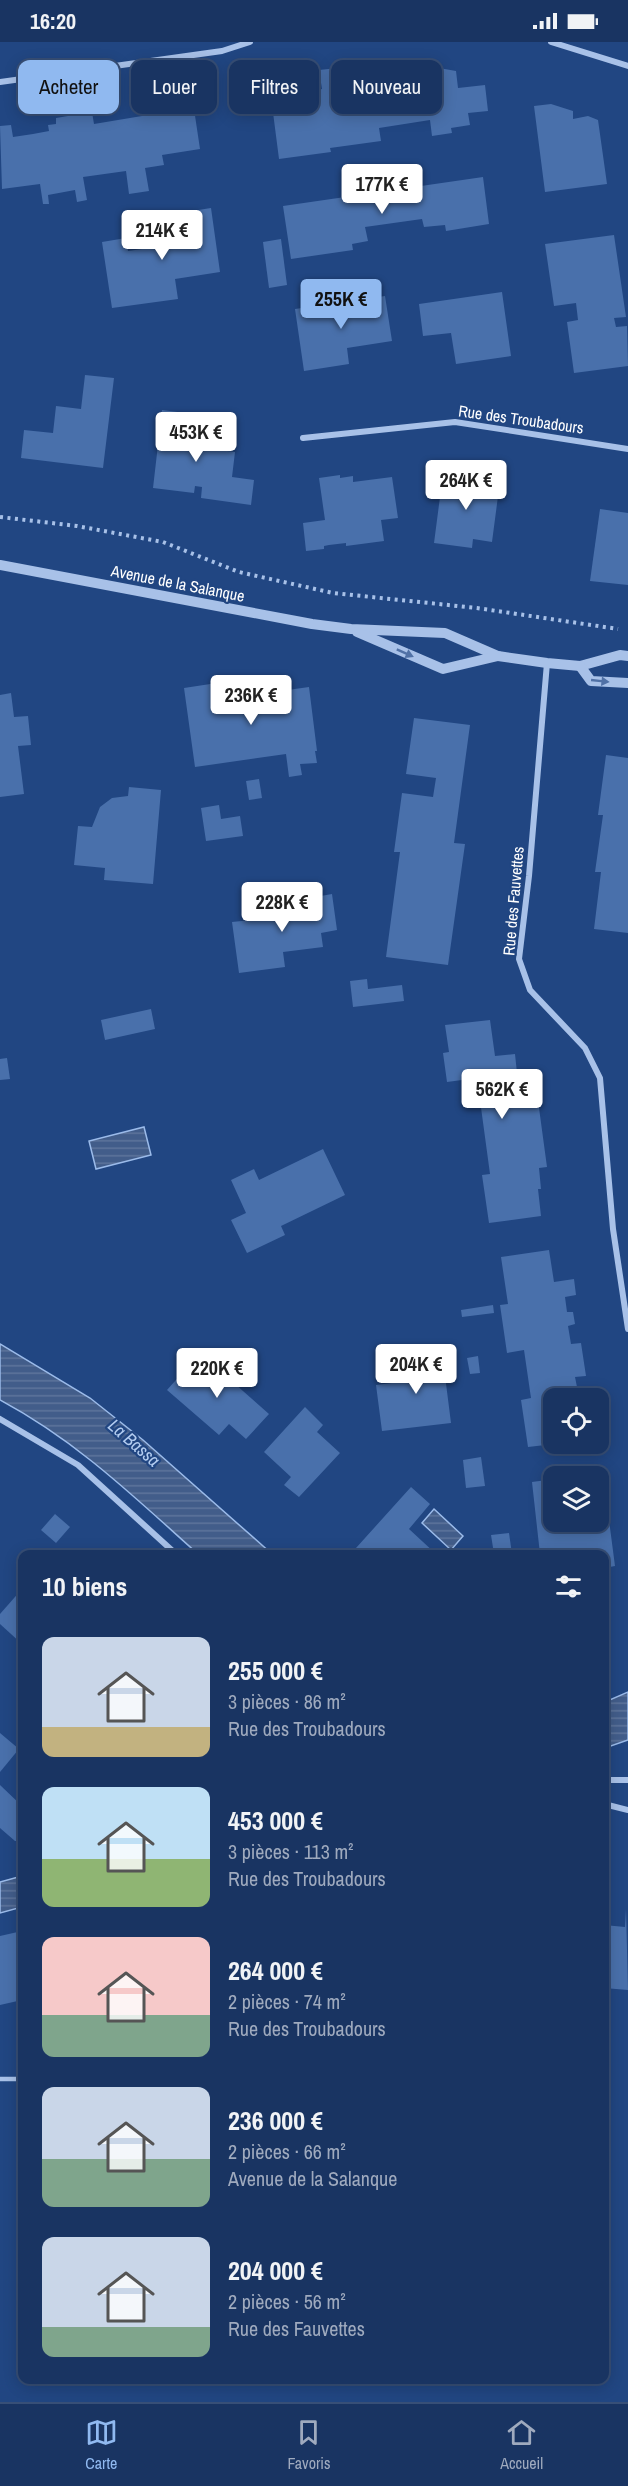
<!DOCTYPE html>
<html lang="fr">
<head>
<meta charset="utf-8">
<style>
  body { margin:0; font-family:"Archivo Narrow",sans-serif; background:#223c68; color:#f1f3f6; height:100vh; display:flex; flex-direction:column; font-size:22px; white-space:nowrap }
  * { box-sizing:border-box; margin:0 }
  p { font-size:20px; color:#9faabe }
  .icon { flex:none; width:33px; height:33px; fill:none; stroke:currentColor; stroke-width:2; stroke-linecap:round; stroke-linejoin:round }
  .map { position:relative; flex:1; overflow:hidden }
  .details { position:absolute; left:18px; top:1508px; width:591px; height:834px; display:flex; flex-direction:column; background:#193462; border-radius:12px; box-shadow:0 3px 15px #0003,0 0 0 2px #374f77 }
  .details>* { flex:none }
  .guide { position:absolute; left:18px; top:18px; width:592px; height:54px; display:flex; gap:12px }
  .fabs { position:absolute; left:543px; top:1346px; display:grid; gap:12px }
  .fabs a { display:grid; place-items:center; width:66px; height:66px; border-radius:12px; background:#193462; box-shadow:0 3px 15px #0003,0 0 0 2px #374f77; font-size:30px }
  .price { position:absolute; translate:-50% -51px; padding:0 14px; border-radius:6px; background:#fff; color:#222; font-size:20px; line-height:39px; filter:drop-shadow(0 2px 3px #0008) }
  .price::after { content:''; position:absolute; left:50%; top:36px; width:18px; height:14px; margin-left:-9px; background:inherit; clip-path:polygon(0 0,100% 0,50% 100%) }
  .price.active { background:#90b9f0; color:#111 }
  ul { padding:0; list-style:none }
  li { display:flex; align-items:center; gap:18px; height:150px; padding:0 24px }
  li span { display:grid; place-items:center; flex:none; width:168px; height:120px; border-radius:12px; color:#555 }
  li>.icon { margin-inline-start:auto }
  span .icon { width:72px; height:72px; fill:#fffc; stroke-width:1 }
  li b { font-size:26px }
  h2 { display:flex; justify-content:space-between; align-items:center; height:72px; padding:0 24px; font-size:26px }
  .chip { padding:0 21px; border-radius:12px; background:#193462; box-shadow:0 3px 15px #0003,0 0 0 2px #374f77; font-size:21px; line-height:54px }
  .chip.active { background:#90b9f0; color:#111 }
  .status { display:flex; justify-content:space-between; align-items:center; height:42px; padding:0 30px; background:#193462; direction:ltr }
  .status svg { height:16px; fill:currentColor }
  .tabs { display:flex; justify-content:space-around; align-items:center; height:84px; border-top:2px solid #374f77; background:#193462; font-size:16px; color:#9faabe }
  .tabs a { display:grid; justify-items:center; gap:3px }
  .tabs .active { color:#90b9f0 }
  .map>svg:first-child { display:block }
  .water { fill:url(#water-rules); stroke:#9bbbea; stroke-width:1.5 }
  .building { fill:#4970ab }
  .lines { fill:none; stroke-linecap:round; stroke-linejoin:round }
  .path { stroke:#a8c1e8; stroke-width:4; stroke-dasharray:3 4.5; stroke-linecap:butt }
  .service { stroke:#a8c1e8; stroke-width:4.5 }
  .minor { stroke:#a8c1e8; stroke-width:6 }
  .tertiary { stroke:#a8c1e8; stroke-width:10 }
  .oneway { fill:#5071a6 }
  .labels { text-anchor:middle; stroke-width:4.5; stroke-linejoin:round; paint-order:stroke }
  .street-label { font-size:16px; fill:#fff; stroke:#214682 }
  .water-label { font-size:18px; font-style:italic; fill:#b3ccf0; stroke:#214682 }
</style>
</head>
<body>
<div class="status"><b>16:20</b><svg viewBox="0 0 49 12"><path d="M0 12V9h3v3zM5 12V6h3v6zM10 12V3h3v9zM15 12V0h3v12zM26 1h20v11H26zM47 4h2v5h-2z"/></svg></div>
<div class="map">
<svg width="628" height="2360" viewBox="0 0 628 2360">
  <defs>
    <pattern id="water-rules" width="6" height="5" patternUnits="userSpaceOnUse" patternTransform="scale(1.5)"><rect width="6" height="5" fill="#425d8a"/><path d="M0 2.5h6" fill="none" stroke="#5e759c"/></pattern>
  </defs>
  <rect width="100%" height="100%" fill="#214682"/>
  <g class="water">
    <path d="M144 1085 151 1113 96 1127 89 1099Z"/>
    <path d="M0 1302 90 1356 143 1398 272 1512H198C133 1454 78 1400 0 1358Z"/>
    <path d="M434 1467 463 1494 451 1508 422 1481Z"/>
    <path d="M628 1650V1698L605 1706V1660Z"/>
    <path d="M22 1834V1865L0 1871V1840Z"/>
  </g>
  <g class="building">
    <path d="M422 23 456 29 458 46 485 43 488 69 468 71 470 83 451 86 452 91 432 94 430 78 379 86 381 99 330 106 331 110 279 117 271 55 322 47 319 28 338 26 340 44 373 40V45L405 40 403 26Z"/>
    <path d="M175 58 176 70 194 67 200 107 162 113 164 123 145 126 149 149 129 152 126 129 83 135 87 158 77 160 75 148 48 153 49 162H43L40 142 2 147 0 84 11 83 13 95 33 92 49 89 48 83 56 82V76L92 70 94 82 154 72 152 61Z"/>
    <path d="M551 62 573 69V77L588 74 598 78 607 142 545 150 534 64Z"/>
    <path d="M483 135 489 182 446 189 445 183 424 185 422 177 365 185 368 199 352 202 353 208 291 217 283 164Z"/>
    <path d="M211 166 220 230 175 237 178 257 112 266 102 200 126 196 128 209 170 203 166 173Z"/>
    <path d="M614 193 626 275 614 276 616 285 627 284 628 324 574 331 567 280 578 278 576 261 554 264 545 202Z"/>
    <path d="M281 197 287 243 269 246 263 200Z"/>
    <path d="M502 250 511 314 456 322 451 291 423 294 419 262Z"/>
    <path d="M385 254 392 299 347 306 349 322 304 329 295 267Z"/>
    <path d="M85 333 114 336 103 426 21 416 24 388 53 391 56 364 81 367Z"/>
    <path d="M162 368 193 372 191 387 213 389 211 407 235 410 232 435 254 438 251 463 201 456 202 445 195 444 194 451 153 446Z"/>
    <path d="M443 432 500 439 492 500 473 497 472 506 434 501Z"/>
    <path d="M340 433V436L353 434V440L392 435 398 476 381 478 384 499 346 504V501L329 503 324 504V507L306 509 303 481 325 478 319 436Z"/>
    <path d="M600 467 628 471V543L590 539Z"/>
    <path d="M230 639 232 656 309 645 317 709H315L317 721 300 722 302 733 289 735 286 712 195 725 184 646Z"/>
    <path d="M11 651 14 675 28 674 31 703 18 704 24 752 0 755V653Z"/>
    <path d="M414 676 470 683 454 801 465 802 448 923 386 915 400 810H394L402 751 433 755 436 736 406 732Z"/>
    <path d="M606 713 628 716V891L594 887 601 830H595L603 773H598Z"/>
    <path d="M259 737 262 756 249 758 246 739Z"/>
    <path d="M129 745 161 748 153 842 104 838 105 826 74 823 78 784 92 785 100 765 112 756 128 754Z"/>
    <path d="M219 763 221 777 240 774 243 794 206 799 201 766Z"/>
    <path d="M332 852 337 888 321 891 323 905 283 910 285 925 239 931 232 880 260 877 259 868 315 860V855Z"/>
    <path d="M367 937 368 947 402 943 404 959 353 965 350 939Z"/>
    <path d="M151 967 155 987 105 998 101 978Z"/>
    <path d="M490 978 495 1014 515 1012 517 1031 534 1029 547 1125 539 1126 541 1147H538L541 1174 489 1181 482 1133 490 1132 477 1036 447 1040 443 1011 449 1010 445 983Z"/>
    <path d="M7 1016 10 1037 0 1038V1017Z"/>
    <path d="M323 1107 345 1153 281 1184 285 1193 247 1211 231 1178 246 1171 231 1138 254 1127 259 1138Z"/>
    <path d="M549 1208 554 1240 574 1237 576 1253 565 1255 567 1270H573L575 1282 568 1284 571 1302 581 1301 586 1334 575 1335 578 1350 570 1351V1356H554V1402L528 1405 521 1358 531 1356 524 1308 507 1311 500 1263 508 1262 501 1215Z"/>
    <path d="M493 1263 494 1271 462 1275 461 1268Z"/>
    <path d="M442 1310 451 1381 382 1389 376 1343 400 1340 398 1316Z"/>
    <path d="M200 1311 269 1372 246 1397 229 1382 219 1393 167 1348Z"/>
    <path d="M478 1314 480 1331 470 1332 467 1316Z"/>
    <path d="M305 1365 323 1383 317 1390 340 1411 299 1455 284 1443 291 1435 264 1410Z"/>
    <path d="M481 1415 485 1444 466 1446 463 1418Z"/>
    <path d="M554 1437V1479H585V1481L609 1478 615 1524 604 1526V1512H540L532 1440Z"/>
    <path d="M411 1445 430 1462 409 1487 436 1512H362L356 1506Z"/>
    <path d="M55 1472 70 1485 56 1501 41 1488Z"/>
    <path d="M509 1491 512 1512H494L491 1493Z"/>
    <path d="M22 1547V1602L0 1582V1572Z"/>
    <path d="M0 1691 19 1707 0 1730Z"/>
    <path d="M0 1743 22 1764V1799H15L0 1786Z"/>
    <path d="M626 1867 628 1948 604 1946V1883L625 1885Z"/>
    <path d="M22 1889V1958L0 1963V1894Z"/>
    <rect x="72" y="2337" width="31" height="3"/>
    <rect x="356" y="2337" width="46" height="2"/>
  </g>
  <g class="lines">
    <path class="path" d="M0 475 77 484 163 500 239 530 333 551 477 566 618 587"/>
    <path class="service" d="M0 2037H22"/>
    <g class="minor">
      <path d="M551 0 628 24"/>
      <path d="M0 40 222 9 250 0"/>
      <path d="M303 396 455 380 628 407"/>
      <path d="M547 621 529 834 519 917 530 948 585 1006 600 1036 613 1187 628 1287"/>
      <path d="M0 1377 78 1423 176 1512"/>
      <path d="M604 1738H628"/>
      <path d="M604 1762 628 1768"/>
    </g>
    <g class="tertiary">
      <path d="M0 523 312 582 351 587 445 591 498 614 547 621 580 624 620 613 628 614"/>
      <path d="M357 590 443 627 498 614"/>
      <path d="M580 624 591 639 628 641"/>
    </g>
  </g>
  <defs><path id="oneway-solid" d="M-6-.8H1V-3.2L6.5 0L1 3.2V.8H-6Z" transform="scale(1.5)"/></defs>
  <g class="oneway">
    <use href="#oneway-solid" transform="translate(405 611) rotate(24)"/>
    <use href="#oneway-solid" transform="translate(600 639) rotate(6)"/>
  </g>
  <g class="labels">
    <g class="street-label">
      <text transform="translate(521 377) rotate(8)" y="6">Rue des Troubadours</text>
      <text transform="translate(178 541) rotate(11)" y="6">Avenue de la Salanque</text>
      <text transform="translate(513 859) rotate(-85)" y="6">Rue des Fauvettes</text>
    </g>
    <g class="water-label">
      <text transform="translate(134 1401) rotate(41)" y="6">La Bassa</text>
    </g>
  </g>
</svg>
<div class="fabs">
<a><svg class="icon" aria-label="locate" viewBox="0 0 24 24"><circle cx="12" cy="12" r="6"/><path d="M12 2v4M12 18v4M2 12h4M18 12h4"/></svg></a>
<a><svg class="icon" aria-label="layers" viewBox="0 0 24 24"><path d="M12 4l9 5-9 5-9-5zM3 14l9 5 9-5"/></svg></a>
</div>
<b class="price" style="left:382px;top:173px">177K €</b>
<b class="price" style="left:162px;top:219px">214K €</b>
<b class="price active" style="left:341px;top:288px">255K €</b>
<b class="price" style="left:196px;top:421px">453K €</b>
<b class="price" style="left:466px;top:469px">264K €</b>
<b class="price" style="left:251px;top:684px">236K €</b>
<b class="price" style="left:282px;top:891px">228K €</b>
<b class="price" style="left:502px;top:1078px">562K €</b>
<b class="price" style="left:416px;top:1353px">204K €</b>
<b class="price" style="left:217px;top:1357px">220K €</b>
<div class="guide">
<a class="chip active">Acheter</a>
<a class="chip">Louer</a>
<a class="chip">Filtres</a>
<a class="chip">Nouveau</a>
</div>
<section class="details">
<h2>10 biens<svg class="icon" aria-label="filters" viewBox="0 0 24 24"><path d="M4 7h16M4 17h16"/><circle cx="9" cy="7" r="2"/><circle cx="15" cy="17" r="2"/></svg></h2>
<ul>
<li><span style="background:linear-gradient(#c9d6e8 75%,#c2b280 0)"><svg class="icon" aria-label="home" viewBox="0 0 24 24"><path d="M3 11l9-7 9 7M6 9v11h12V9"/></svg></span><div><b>255 000 €</b><p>3 pièces · 86 m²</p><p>Rue des Troubadours</p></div></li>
<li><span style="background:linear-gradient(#bfe0f5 60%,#8fb573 0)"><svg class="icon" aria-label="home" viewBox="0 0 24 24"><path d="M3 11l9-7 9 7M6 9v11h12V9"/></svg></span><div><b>453 000 €</b><p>3 pièces · 113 m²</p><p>Rue des Troubadours</p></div></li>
<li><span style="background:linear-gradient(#f6c9c9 65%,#7fa58c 0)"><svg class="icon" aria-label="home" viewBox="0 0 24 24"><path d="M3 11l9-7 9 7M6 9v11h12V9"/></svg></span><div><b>264 000 €</b><p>2 pièces · 74 m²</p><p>Rue des Troubadours</p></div></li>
<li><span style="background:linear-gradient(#c9d6e8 60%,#7fa58c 0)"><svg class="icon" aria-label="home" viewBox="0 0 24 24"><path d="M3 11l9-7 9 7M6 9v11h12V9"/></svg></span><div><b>236 000 €</b><p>2 pièces · 66 m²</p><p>Avenue de la Salanque</p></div></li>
<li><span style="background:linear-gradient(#c9d6e8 75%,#7fa58c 0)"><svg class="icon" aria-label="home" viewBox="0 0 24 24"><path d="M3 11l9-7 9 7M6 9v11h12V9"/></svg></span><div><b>204 000 €</b><p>2 pièces · 56 m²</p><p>Rue des Fauvettes</p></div></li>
</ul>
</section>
</div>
<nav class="tabs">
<a class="active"><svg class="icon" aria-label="map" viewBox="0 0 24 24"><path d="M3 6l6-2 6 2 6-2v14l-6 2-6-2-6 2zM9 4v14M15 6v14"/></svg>Carte</a>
<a><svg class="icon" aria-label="saved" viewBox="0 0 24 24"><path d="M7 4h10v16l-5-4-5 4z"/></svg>Favoris</a>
<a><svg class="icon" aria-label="home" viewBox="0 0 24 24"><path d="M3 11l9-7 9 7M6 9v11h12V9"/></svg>Accueil</a>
</nav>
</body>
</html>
